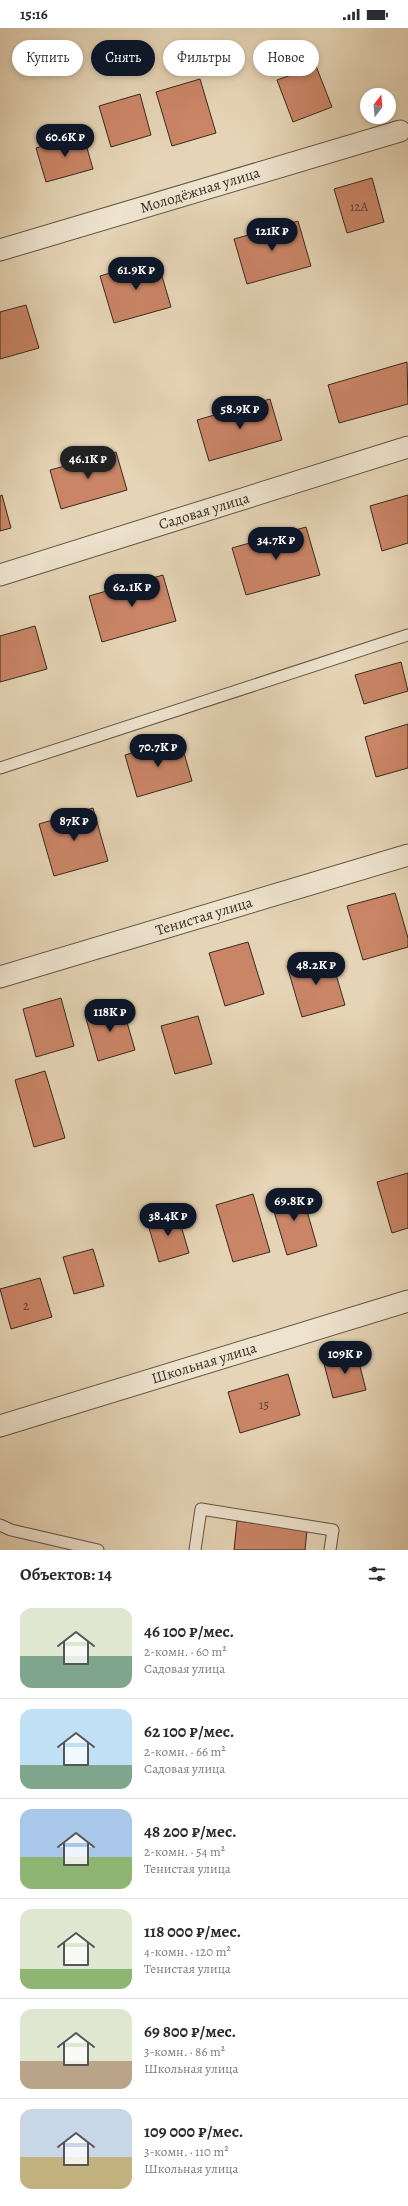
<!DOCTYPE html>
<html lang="ru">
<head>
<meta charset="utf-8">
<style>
  body { margin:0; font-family:Alegreya,serif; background:#f7f7f7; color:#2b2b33; height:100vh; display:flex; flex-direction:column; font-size:15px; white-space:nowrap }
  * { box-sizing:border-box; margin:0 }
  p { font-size:13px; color:#7c7c81 }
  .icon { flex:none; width:22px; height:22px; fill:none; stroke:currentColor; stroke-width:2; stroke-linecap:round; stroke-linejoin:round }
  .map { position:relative; height:1522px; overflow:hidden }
  .panel { display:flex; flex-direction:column; background:#fff; flex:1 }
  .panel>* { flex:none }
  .hud { position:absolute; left:12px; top:12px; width:384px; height:36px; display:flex; gap:8px }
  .needle { width:26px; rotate:16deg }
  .controls { position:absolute; left:360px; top:60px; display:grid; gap:8px }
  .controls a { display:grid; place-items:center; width:36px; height:36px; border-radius:50%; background:#fff; box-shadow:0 2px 6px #0003; font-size:20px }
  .price { position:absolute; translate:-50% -34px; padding:0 9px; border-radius:14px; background:#111827; color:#fff; font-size:13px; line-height:26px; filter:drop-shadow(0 1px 2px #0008) }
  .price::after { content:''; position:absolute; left:50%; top:24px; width:12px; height:9px; margin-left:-6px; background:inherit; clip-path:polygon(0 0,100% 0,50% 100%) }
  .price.on { background:#222; color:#fff }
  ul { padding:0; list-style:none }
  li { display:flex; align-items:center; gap:12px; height:100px; padding:0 20px }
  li+li { border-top:1px solid #e1e1e2 }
  li span { display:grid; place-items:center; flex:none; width:112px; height:80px; border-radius:12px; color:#555 }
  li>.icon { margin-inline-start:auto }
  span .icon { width:48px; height:48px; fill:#fffc; stroke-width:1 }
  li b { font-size:17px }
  h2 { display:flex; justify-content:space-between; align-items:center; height:48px; padding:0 20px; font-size:17px }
  .chip { padding:0 14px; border-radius:18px; background:#fff; box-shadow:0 2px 6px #0003; font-size:14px; line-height:36px }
  .chip.on { background:#111827; color:#fff }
  .status { display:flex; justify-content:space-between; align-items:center; height:28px; padding:0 20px; background:#fff; direction:ltr }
  .status svg { height:11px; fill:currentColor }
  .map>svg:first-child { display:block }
  .building { fill:#ca8567; stroke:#352b20 }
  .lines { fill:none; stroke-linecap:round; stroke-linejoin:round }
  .service-casing { stroke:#615545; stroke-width:13 }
  .minor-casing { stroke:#615545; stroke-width:23 }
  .service { stroke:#eee3cf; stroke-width:11 }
  .minor { stroke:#eee3cf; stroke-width:21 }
  .labels { text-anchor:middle; stroke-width:4; stroke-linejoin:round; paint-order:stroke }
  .number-label { font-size:13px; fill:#5a4232 }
  .street-label { font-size:15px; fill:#352b20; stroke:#eee3cf }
</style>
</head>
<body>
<div class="status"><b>15:16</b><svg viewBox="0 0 49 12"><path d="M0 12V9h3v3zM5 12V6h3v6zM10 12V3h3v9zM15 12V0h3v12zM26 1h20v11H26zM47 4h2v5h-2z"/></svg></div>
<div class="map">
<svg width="408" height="1522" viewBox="0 0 408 1522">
  <rect width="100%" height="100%" fill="#e5d4b5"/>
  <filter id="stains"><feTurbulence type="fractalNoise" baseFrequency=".005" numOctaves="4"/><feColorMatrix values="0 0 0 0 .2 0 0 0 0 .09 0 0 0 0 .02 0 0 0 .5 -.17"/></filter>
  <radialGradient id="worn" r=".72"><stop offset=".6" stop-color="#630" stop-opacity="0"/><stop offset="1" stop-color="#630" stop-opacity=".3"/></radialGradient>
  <g class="building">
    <path d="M316 38 332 79 293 94 277 52Z"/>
    <path d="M200 51 216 105 172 118 156 64Z"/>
    <path d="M140 66 151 107 111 119 99 78Z"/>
    <path d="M83 106 93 141 46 154 36 120Z"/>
    <path d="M372 150 384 194 347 205 334 161Z"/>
    <path d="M298 193 311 238 247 256 234 211Z"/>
    <path d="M157 231 171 279 114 295 100 248Z"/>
    <path d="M26 277 39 320 0 331V284Z"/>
    <path d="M407 334 408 376 339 395 328 357Z"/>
    <path d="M270 371 282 412 209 433 197 392Z"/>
    <path d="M116 424 127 462 61 481 50 442Z"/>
    <path d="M2 467 11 500 0 503V468Z"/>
    <path d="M408 467V515L382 523 370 478Z"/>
    <path d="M306 499 320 547 246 567 232 520Z"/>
    <path d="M163 547 176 593 102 614 89 568Z"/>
    <path d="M35 598 47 641 0 654V608Z"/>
    <path d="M401 634 408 663 364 676 355 647Z"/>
    <path d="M408 696V740L376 749 365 709Z"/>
    <path d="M180 711 192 753 137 769 125 727Z"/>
    <path d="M93 780 108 833 54 848 39 796Z"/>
    <path d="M395 865 408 910V919L363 932 347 878Z"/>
    <path d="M248 914 264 966 225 978 209 925Z"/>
    <path d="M330 926 345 977 302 989 287 938Z"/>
    <path d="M61 970 74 1018 36 1029 23 981Z"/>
    <path d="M122 977 135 1022 98 1033 85 987Z"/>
    <path d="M198 988 212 1036 175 1046 161 998Z"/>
    <path d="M45 1043 65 1110 34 1119 15 1052Z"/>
    <path d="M408 1145V1200L392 1205 377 1154Z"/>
    <path d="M301 1162 317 1218 287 1227 270 1170Z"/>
    <path d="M253 1166 270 1224 233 1234 216 1177Z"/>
    <path d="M177 1184 189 1225 159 1234 147 1193Z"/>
    <path d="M93 1221 104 1258 74 1266 63 1229Z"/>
    <path d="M40 1250 52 1289 11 1301 0 1261Z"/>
    <path d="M356 1323 366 1362 333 1370 323 1332Z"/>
    <path d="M288 1346 300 1387 240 1405 228 1364Z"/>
    <path d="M237 1493 307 1502 305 1522H234Z"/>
  </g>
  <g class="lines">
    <g class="service-casing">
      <g id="service">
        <path d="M0 740 408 607"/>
        <path d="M0 1497 11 1502 98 1522"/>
        <path d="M195 1522 201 1481 333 1502 330 1522"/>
      </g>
    </g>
    <g class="minor-casing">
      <g id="minor">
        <path d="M0 222 400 103"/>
        <path d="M0 547 408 419"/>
        <path d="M0 949 408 827"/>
        <path d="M0 1398 408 1273"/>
      </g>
    </g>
    <use href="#service" class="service"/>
    <use href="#minor" class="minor"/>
  </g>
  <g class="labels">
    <g class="number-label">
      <text x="359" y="183">12А</text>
      <text x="26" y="1282">2</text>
      <text x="264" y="1381">15</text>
    </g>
    <g class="street-label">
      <text transform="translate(200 162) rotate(-17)" y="5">Молодёжная улица</text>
      <text transform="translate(204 483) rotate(-17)" y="5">Садовая улица</text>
      <text transform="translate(204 888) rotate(-17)" y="5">Тенистая улица</text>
      <text transform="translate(204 1335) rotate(-17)" y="5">Школьная улица</text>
    </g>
  </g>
  <rect width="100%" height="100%" filter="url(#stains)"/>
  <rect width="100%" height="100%" fill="url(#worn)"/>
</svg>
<div class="controls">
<a><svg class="needle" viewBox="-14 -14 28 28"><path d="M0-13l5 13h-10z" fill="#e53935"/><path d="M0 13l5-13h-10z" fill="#7c7c81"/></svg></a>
</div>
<b class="price" style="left:65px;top:130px">60.6K ₽</b>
<b class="price" style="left:272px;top:224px">121K ₽</b>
<b class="price" style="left:136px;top:263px">61.9K ₽</b>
<b class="price" style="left:240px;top:402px">58.9K ₽</b>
<b class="price on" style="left:88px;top:452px">46.1K ₽</b>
<b class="price" style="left:276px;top:533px">34.7K ₽</b>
<b class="price" style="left:132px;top:580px">62.1K ₽</b>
<b class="price" style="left:158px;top:740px">70.7K ₽</b>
<b class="price" style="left:74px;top:814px">87K ₽</b>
<b class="price" style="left:316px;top:958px">48.2K ₽</b>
<b class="price" style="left:110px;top:1005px">118K ₽</b>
<b class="price" style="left:294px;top:1194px">69.8K ₽</b>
<b class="price" style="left:168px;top:1209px">38.4K ₽</b>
<b class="price" style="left:345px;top:1347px">109K ₽</b>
<div class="hud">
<a class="chip">Купить</a>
<a class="chip on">Снять</a>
<a class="chip">Фильтры</a>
<a class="chip">Новое</a>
</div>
</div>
<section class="panel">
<h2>Объектов: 14<svg class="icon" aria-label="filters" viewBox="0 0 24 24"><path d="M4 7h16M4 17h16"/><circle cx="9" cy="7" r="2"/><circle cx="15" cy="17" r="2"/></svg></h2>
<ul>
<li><span style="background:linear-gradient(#dfe7d0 60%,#7fa58c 0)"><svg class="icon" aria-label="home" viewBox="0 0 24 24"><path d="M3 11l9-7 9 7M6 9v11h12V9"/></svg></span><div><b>46 100 ₽/мес.</b><p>2-комн. · 60 m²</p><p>Садовая улица</p></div></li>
<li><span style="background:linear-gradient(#bfe0f5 70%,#7fa58c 0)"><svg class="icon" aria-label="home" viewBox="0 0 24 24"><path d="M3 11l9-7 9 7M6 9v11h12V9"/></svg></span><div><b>62 100 ₽/мес.</b><p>2-комн. · 66 m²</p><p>Садовая улица</p></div></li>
<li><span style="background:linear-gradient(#a9c7e8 60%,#8fb573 0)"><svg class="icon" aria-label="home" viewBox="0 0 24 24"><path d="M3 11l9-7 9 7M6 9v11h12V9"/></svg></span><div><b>48 200 ₽/мес.</b><p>2-комн. · 54 m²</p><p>Тенистая улица</p></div></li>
<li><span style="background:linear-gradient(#dfe7d0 75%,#8fb573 0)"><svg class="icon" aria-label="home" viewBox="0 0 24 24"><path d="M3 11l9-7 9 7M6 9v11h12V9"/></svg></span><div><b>118 000 ₽/мес.</b><p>4-комн. · 120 m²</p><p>Тенистая улица</p></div></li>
<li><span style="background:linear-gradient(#dfe7d0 65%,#b9a48a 0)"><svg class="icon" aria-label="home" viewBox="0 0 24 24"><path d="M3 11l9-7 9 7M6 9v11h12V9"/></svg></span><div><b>69 800 ₽/мес.</b><p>3-комн. · 86 m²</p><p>Школьная улица</p></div></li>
<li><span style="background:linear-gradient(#c9d6e8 60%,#c2b280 0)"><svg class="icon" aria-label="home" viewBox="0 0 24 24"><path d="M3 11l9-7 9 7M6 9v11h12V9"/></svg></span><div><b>109 000 ₽/мес.</b><p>3-комн. · 110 m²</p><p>Школьная улица</p></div></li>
</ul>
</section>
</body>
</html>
